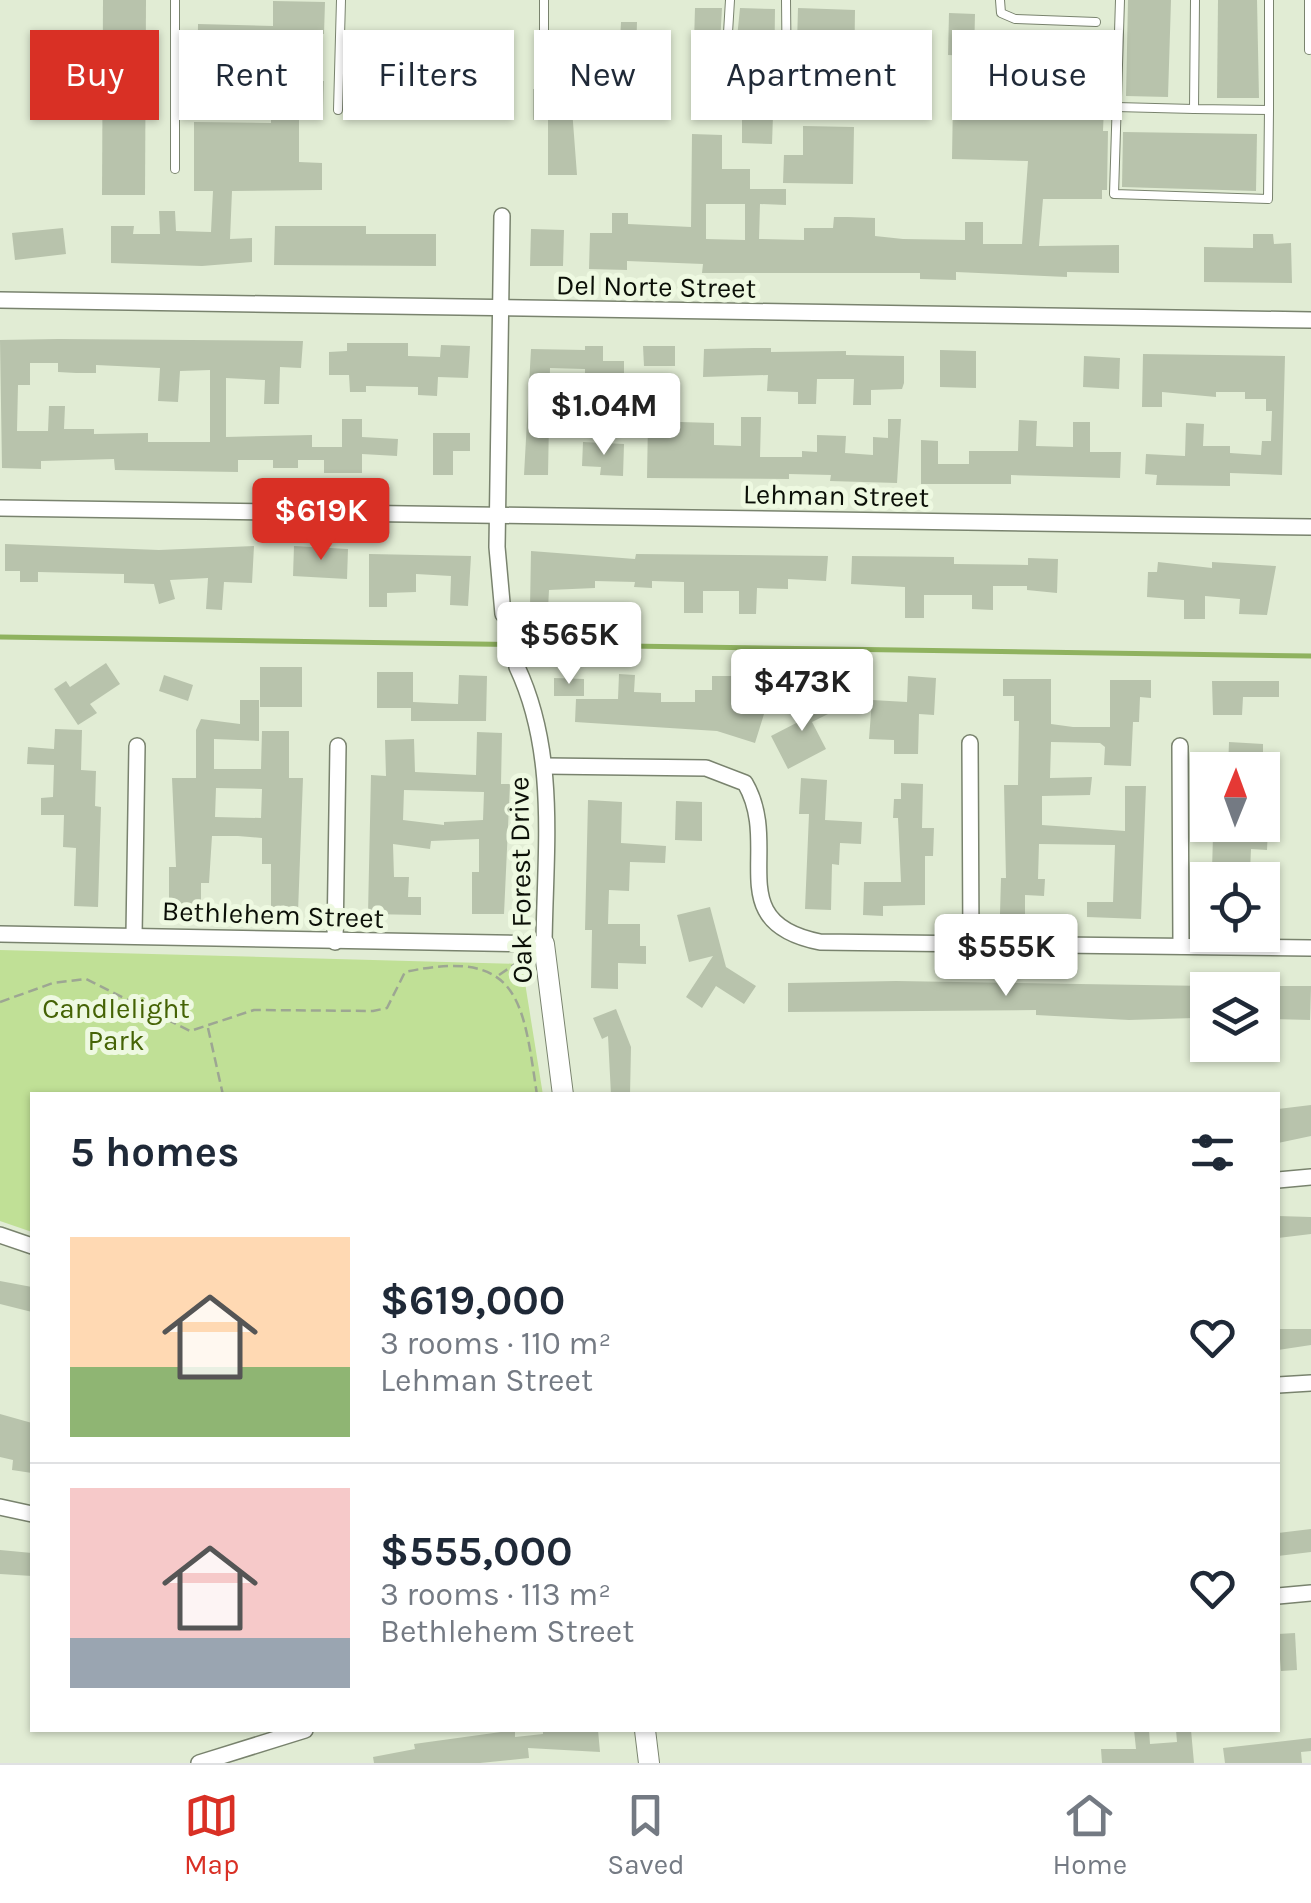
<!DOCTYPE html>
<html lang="en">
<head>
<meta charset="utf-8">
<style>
  body { margin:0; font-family:Karla,sans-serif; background:#f6f6f7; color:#1f2937; height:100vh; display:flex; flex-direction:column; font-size:38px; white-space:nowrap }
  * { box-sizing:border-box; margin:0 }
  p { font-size:32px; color:#747a83 }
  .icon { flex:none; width:55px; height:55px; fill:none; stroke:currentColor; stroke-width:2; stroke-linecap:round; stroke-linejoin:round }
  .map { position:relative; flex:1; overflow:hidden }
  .drawer { position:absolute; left:30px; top:1092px; width:1250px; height:640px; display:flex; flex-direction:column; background:#fff; border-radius:0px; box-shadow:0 2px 8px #0004 }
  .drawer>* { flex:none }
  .banner { position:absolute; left:30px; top:30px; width:1252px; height:90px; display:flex; gap:20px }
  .needle { width:65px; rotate:1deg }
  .fabs { position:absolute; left:1190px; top:752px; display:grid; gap:20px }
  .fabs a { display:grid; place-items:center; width:90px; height:90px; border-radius:0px; background:#fff; box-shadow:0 2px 8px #0004; font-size:50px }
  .price { position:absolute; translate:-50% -85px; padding:0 22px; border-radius:10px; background:#fff; color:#222; font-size:32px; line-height:65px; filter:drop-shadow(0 2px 5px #0008) }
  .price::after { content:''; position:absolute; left:50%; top:60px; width:30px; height:22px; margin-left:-15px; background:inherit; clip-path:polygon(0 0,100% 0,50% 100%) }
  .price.on { background:#d93025; color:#fff }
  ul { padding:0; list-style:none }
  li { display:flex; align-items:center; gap:30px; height:250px; padding:0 40px }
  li+li { border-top:2px solid #e0e1e3 }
  li span { display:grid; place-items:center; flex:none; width:280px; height:200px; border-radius:0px; color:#555 }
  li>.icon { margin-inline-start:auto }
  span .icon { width:120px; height:120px; fill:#fffc; stroke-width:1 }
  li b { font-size:42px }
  h2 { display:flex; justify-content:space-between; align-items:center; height:120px; padding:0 40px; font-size:42px }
  .tag { padding:0 35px; border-radius:0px; background:#fff; box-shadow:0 2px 8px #0004; font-size:35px; line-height:90px }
  .tag.on { background:#d93025; color:#fff }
  .dock { display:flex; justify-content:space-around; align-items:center; height:140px; border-top:2px solid #e0e1e3; background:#fff; font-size:28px; color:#747a83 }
  .dock a { display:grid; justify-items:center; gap:5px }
  .dock .on { color:#d93025 }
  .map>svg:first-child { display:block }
  .green { fill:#c0e096 }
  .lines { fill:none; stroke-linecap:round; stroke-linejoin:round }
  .stream { stroke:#8fb25f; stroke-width:5 }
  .building { fill:#b8c3ac; fill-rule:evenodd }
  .service-casing { stroke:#79836e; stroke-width:10 }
  .minor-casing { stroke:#79836e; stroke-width:18 }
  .tertiary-casing { stroke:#79836e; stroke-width:22 }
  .path { stroke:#9da693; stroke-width:2.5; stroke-dasharray:10 5; stroke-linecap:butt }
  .service { stroke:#fff; stroke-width:8 }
  .minor { stroke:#fff; stroke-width:15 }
  .tertiary { stroke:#fff; stroke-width:20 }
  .labels { text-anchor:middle; stroke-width:10; stroke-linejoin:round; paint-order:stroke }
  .street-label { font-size:28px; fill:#0b0f07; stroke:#eef9e1 }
  .park-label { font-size:28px; fill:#456305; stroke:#eef9e1 }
</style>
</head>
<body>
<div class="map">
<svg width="1311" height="1763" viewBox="0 0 1311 1763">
  <rect width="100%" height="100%" fill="#e1ecd4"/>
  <path class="green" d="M0 950 522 964 543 1095H32V1232L0 1221Z"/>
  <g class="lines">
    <path class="stream" d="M0 637 1311 656"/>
  </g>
  <g class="building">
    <path d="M103 0H146L145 195H102Z"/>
    <path d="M1128 0H1171L1168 97 1126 96Z"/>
    <path d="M1218 0H1257L1259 98H1217Z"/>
    <path d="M273 1 325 2 324 34 301 33 300 81H324L323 110H299V162L322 163V190L232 191 230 239 252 238V262L202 266 111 263V226H134L133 234H160L159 211H175L176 231 211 232 213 191H194V122L271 123V95L197 93 198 24 273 26Z"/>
    <path d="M695 8H722L718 78 693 77Z"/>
    <path d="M740 8 775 9 774 88 744 89V78H733Z"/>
    <path d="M798 8 855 10 854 81 826 80 827 45 797 44Z"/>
    <path d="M949 13 975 14 974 56 948 55Z"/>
    <path d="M621 22H637L636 54H603V81H627V108L572 109 577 175H548V120H533V89L574 90 575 41 620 42Z"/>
    <path d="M1031 35 1086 36 1084 106 1104 107 1103 131H1108L1107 190H1102V199H1043L1039 246 1119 245V273L1067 272V277L956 272V280L920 279V273H702L703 264 627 261V270L589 269 590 233H612V213H628V224L691 227 692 134 722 135V169H750V189H786V205L760 204 759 239 804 240V228H833L834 217H848L875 218V236L903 239 965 240V222H983V244H1022L1028 161 952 159 953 99 1029 101ZM706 204H745V240L706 239Z"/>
    <path d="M742 114 773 115 772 144 742 143Z"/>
    <path d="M803 126 854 127 853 184 783 183 784 155H803Z"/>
    <path d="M1123 132 1257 134 1256 191 1122 187Z"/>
    <path d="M275 226H366V234H436V266L274 265Z"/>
    <path d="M63 228 66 254 15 260 12 233Z"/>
    <path d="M531 229 564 230 563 266H530Z"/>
    <path d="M1253 234H1273L1274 244 1291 243 1292 283 1204 282V247L1253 248Z"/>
    <path d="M58 339 303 341 301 368 280 367 279 404H264L265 380 226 378V437L312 435V447H342V419H362V437L398 439 397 456 362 454V473H324V460H298V468H273V460H238V472L115 470 114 459 41 461V469L2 468 0 340ZM30 363H58V372L76 373H96V365L160 368 158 401 178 402 180 371 210 370V442H148V433L94 434V429H64L65 406H49L48 431H17L18 385H30Z"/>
    <path d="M347 343H408V356L440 357 441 345 470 346 468 378 438 377 437 396 418 395V387L366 386V392H350L349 375H329V352L347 351Z"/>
    <path d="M585 346H603V361H624V385H585V369L550 368 548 475H524L531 349 585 350Z"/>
    <path d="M643 346H675V366H644Z"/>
    <path d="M754 348H771V352L846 351V355L904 356V383L902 389 871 390V405H853L854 379H817L816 404H798V392L767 391 768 375 703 377 704 349Z"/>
    <path d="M940 350 976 351V388L940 387Z"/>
    <path d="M1143 354 1285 356 1282 475 1230 473V486L1156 485 1157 475 1145 474 1146 454 1185 456 1186 423 1204 424 1203 446H1230V453L1261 455 1262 441H1271L1272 411H1266V399H1245V392H1216V397L1162 392V407H1142Z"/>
    <path d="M1084 356 1120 358 1119 389 1083 387Z"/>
    <path d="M741 417H761L760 457H802V451L817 452V435L846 436 845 453 873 455V437L888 438V419H901L897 483 830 481 831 475 789 474V479L647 478 648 421 714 423V445L741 446Z"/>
    <path d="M1019 420 1037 421 1036 446 1073 447V422H1090V452H1121L1120 478 1011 475V484H921V440L938 441V464H969V451H1018Z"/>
    <path d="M433 433H470V451H453V475H433Z"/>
    <path d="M583 442 624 444 623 476 600 475 601 467 582 466Z"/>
    <path d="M5 544 159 550 254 546 252 583 224 582 222 610 206 609 208 578 170 580 175 599 159 604 154 584 124 583V574L38 572V582H20V571H5Z"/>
    <path d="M294 546 348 549 347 579 293 576Z"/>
    <path d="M531 551 635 559 636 554 828 556 826 581 788 579V589L757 588 756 614H739V591H703V613H684V582L652 581V588L634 587 635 582 595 581V588L549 590 548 609 530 608Z"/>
    <path d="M369 554 471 556 468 606 450 605 451 576 416 574V592L387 593V607H369Z"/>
    <path d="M852 556 954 557V564L1028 565V558L1058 559 1057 593 1027 590V586H993V610L972 609V595H924V618H905V587L851 584Z"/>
    <path d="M1158 562 1212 568V562L1276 566 1267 615 1239 614 1240 599 1205 596V619H1184V600L1147 597 1148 572H1157Z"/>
    <path d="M106 663 120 684 90 704 97 713 78 725 54 689 66 681 70 687Z"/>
    <rect x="260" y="667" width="42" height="40"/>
    <path d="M377 672H413V702L434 703 458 704 459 675 487 676 486 721H411V708H377Z"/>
    <path d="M619 674 635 675 634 692 661 693V702H695V690H712V676H735V705L764 714 755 743 717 731 575 722 576 699H618Z"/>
    <path d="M164 675 193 685 188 701 159 691Z"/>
    <path d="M908 676 936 678 934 715 919 714 918 754H894V740L869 739 872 700 907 702Z"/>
    <path d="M554 678 584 679V696H554Z"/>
    <path d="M1003 679H1051V724L1073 727H1110V680H1151V698L1140 697 1139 722H1133L1131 766 1104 765 1105 747 1100 743 1051 742 1050 778 1092 777 1090 795 1042 796V825L1125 831V786H1146L1141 919 1087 917V902H1113L1115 845 1039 844 1038 879H1045L1044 896 1025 895V914H1000L1001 878H1006L1004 785H1018L1019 721H1014V696H1003Z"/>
    <path d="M1212 681H1279V697H1243L1242 715H1213Z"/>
    <path d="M818 693 828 714 812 722 826 749 788 769 771 736 804 719 796 704Z"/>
    <path d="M240 700H259V741L214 739V769H261L262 731H289V778H303L298 912 271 911V864H262V838L238 836H212L209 883H201V910H169V867H176L172 778H196V730L201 719 240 724ZM216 788 262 789 261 818 215 817Z"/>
    <path d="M55 729 82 730 81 770 96 771 95 806 101 807 98 907 74 906 76 848 63 847 64 815H41V798L53 797 54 765 27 764 28 747 54 749Z"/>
    <path d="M477 732 502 733 501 784H510L504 914H472V872H479V839L431 841 430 849 393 844 394 877H409L408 897H421V915L368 914 371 775 386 776 385 740 414 739 415 772 476 775ZM404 790 484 792 483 820 444 822V825L403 820Z"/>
    <path d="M1229 742 1263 744V759L1252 758 1251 770H1228Z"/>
    <path d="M801 778 827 780 825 820 862 822 861 844 840 843 839 865 832 864 831 910 805 909 809 814H799Z"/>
    <path d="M901 783 923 784 922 828H934L933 856H925V905L883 906V916L863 915 864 882H901L898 818H893L894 799H901Z"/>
    <path d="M588 800 622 802 621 843 666 846 665 863 630 862 629 891 609 890 608 924H640V946H646V964L618 963V989L591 988 592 930H585Z"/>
    <path d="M676 801 702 802V841L675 840Z"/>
    <path d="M1239 827 1268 828 1267 850 1251 849 1250 872 1212 871 1213 835 1239 836Z"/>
    <path d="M710 907 726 967 756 986 744 1004 716 986 702 1008 686 997 713 956 689 962 677 915Z"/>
    <path d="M896 981 1208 986V1025H1193L1194 1018 1129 1020 1036 1015V1010L788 1012V983Z"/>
    <path d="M1273 986H1311L1310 1020 1272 1019Z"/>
    <path d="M616 1009 631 1047 630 1095H611L608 1036 602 1039 593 1018Z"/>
    <path d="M1311 1105V1136L1278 1143V1109Z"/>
    <path d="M1278 1216 1311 1217V1234L1278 1238Z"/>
    <path d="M0 1281 32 1287V1312L0 1304Z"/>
    <path d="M1278 1329H1311V1345L1278 1350Z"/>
    <path d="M0 1414 32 1423V1473L12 1470 13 1460 0 1457Z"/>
    <path d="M1311 1529V1552L1278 1556V1533Z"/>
    <path d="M0 1550 32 1553V1576L0 1574Z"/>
    <path d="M1295 1633 1297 1670 1281 1671 1278 1634Z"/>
    <path d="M515 1730V1737L543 1734V1730H598L600 1752 528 1748 529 1758 480 1763H374L373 1757 415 1749 414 1744Z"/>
    <path d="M1134 1730H1149L1150 1744 1177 1742 1176 1730H1191L1194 1763H1102L1101 1749H1136Z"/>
    <path d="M1311 1738V1751L1301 1752 1302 1763H1225L1223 1748Z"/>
  </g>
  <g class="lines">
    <g class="service-casing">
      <g id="service">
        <path d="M175 0V169"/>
        <path d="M730 0 725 82 728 101 778 104 787 93 786 0"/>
        <path d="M1000 0 1001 13 1015 19 1096 22"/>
        <path d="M1120 0 1114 194 1268 199 1269 110"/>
        <path d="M1195 0 1194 109 1269 110V0"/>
        <path d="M1309 0V50"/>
        <path d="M544 75V0"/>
        <path d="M1116 107 1194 109"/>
        <path d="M338 110 341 0"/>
      </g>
    </g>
    <g class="minor-casing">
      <g id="minor">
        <path d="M502 216 497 547 503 614"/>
        <path d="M0 300 1311 320"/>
        <path d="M0 508 1311 527"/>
        <path d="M970 743 971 943"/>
        <path d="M1180 746 1181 946"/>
        <path d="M545 766 706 768 745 783C783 848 719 922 820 942L1311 948"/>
        <path d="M0 934 544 944C545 851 558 754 517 667"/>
        <path d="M134 935 137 746"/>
        <path d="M335 942 338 746"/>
        <path d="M1278 1180 1311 1177"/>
        <path d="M0 1235 32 1246"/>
        <path d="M1278 1385 1311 1383"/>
        <path d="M0 1507 32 1514"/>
        <path d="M1278 1596 1311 1593"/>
        <path d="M199 1763 305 1730"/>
      </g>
    </g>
    <g class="tertiary-casing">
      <g id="tertiary">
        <path d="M544 944 563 1095"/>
        <path d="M645 1730 649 1763"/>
      </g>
    </g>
    <g class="path">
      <path d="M504 627 505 659"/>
      <path d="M499 975 521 960"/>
      <path d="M0 1002 53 983 86 979 190 1031 254 1010 373 1011 387 1008 405 972C520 947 523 1001 537 1095"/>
      <path d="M208 1028 223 1095"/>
    </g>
    <use href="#service" class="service"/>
    <use href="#minor" class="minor"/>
    <use href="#tertiary" class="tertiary"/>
  </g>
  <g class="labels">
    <g class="street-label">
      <text transform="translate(656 286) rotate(1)" y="10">Del Norte Street</text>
      <text transform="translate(836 495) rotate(1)" y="10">Lehman Street</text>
      <text transform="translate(520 880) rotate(-91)" y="10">Oak Forest Drive</text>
      <text transform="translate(273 914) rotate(2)" y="10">Bethlehem Street</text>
    </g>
    <g class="park-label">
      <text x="116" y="1018">Candlelight<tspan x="116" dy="32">Park</tspan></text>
    </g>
  </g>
</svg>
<div class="fabs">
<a><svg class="needle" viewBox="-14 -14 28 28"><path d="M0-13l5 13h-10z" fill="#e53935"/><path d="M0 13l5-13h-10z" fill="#747a83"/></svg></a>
<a><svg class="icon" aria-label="locate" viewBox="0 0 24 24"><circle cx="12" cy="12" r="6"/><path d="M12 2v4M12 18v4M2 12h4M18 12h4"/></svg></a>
<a><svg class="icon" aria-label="layers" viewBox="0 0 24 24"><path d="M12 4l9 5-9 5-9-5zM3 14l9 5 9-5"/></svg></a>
</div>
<b class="price" style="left:604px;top:458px">$1.04M</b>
<b class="price on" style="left:321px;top:563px">$619K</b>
<b class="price" style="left:569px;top:687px">$565K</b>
<b class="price" style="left:802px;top:734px">$473K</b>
<b class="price" style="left:1006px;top:999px">$555K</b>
<div class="banner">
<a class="tag on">Buy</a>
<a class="tag">Rent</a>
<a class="tag">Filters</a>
<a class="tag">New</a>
<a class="tag">Apartment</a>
<a class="tag">House</a>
</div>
<section class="drawer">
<h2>5 homes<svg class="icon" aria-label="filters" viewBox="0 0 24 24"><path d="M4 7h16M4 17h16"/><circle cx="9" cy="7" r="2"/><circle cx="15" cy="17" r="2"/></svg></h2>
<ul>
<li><span style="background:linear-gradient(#ffd9b3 65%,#8fb573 0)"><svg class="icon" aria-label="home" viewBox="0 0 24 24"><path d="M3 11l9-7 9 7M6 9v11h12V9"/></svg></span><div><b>$619,000</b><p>3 rooms · 110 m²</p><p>Lehman Street</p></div><svg class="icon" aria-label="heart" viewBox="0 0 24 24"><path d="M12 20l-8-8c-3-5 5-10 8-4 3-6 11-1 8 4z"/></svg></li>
<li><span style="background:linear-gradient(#f6c9c9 75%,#9aa5b1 0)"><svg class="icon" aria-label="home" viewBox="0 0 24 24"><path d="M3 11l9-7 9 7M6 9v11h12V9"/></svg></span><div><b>$555,000</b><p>3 rooms · 113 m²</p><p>Bethlehem Street</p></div><svg class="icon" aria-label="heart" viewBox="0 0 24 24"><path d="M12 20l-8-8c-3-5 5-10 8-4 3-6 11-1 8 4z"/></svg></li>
</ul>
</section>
</div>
<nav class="dock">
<a class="on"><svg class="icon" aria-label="map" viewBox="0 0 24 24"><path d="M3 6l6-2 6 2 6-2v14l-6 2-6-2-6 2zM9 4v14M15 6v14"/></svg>Map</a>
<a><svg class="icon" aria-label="saved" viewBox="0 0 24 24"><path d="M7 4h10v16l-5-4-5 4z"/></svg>Saved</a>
<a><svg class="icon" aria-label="home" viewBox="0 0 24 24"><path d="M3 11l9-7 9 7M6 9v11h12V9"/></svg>Home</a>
</nav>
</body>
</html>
